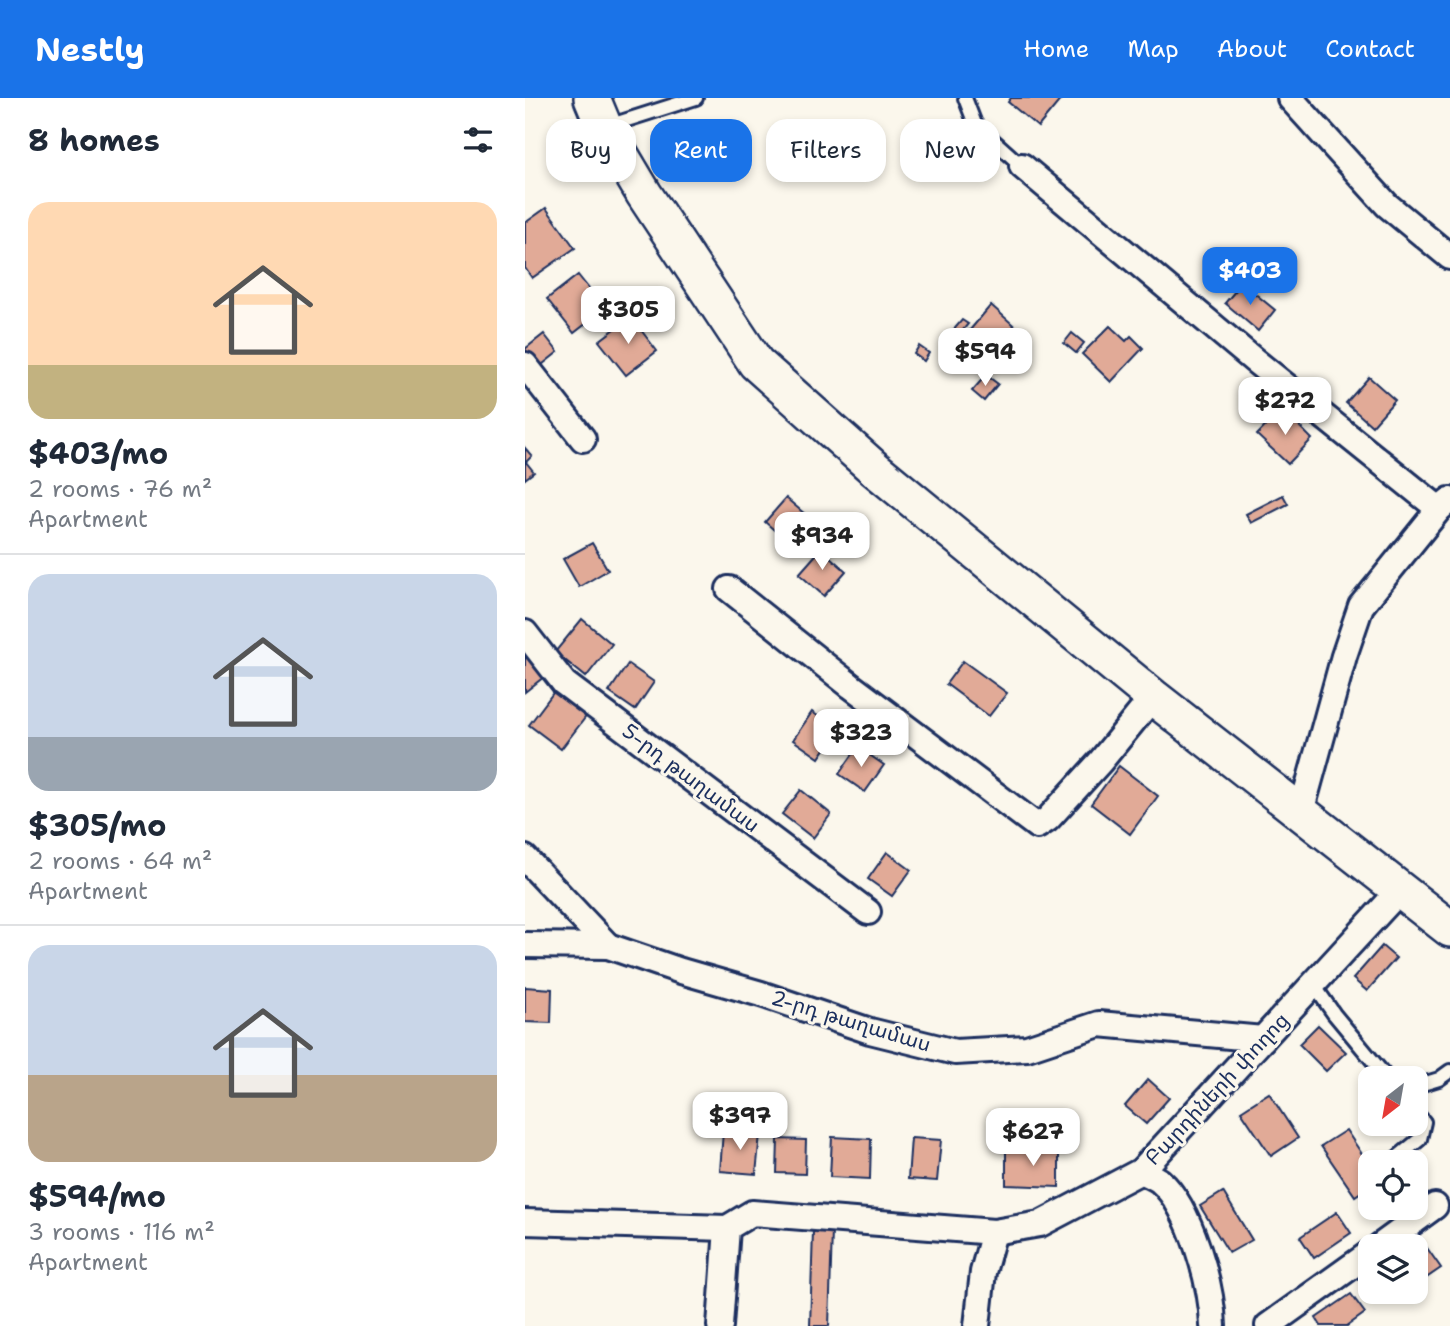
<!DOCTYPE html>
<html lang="en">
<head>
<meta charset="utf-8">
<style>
  body { margin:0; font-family:"Shantell Sans","Noto Sans Armenian",sans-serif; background:#f6f6f7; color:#1f2937; height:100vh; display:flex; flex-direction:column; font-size:26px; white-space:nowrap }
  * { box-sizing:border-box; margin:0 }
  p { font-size:23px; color:#747a83 }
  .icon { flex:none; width:38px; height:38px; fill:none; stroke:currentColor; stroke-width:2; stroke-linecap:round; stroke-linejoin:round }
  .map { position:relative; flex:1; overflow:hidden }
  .panel { display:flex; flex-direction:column; background:#fff; width:525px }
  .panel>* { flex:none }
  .hud { position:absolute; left:21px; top:21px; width:665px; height:63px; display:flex; gap:14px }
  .needle { width:46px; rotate:211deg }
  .tools { position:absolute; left:833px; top:968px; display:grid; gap:14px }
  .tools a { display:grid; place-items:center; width:70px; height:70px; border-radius:14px; background:#fff; box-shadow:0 4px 10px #0003; font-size:35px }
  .price { position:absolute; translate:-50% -60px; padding:0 16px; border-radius:14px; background:#fff; color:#222; font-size:23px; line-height:46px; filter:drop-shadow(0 2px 4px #0008) }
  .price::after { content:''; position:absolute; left:50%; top:42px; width:21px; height:16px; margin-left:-10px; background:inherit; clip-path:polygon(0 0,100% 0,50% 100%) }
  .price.active { background:#1a73e8; color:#fff }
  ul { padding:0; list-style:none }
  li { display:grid; align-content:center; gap:14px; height:371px; padding:0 28px }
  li+li { border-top:2px solid #e0e1e3 }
  li span { display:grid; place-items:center; height:217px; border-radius:21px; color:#555 }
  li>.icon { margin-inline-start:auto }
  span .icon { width:126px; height:126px; fill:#fffc; stroke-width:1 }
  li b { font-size:30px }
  h2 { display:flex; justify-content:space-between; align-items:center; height:84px; padding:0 28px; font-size:30px }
  .tag { padding:0 24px; border-radius:21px; background:#fff; box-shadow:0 4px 10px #0003; font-size:24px; line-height:63px }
  .tag.active { background:#1a73e8; color:#fff }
  header { display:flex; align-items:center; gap:42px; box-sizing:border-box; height:98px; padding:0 35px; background:#1a73e8; color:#fff }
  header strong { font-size:33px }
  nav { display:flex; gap:38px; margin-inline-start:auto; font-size:24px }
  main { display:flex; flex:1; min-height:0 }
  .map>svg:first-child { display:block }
  .building { fill:#e1aa97; stroke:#1b2f5e; stroke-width:2 }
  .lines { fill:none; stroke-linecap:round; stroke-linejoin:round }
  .lane-casing { stroke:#1b2f5e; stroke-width:18 }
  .street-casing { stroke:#1b2f5e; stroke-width:30 }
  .secondary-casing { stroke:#1b2f5e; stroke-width:40 }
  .lane { stroke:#fbf7ec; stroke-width:12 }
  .street { stroke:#fbf7ec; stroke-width:24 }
  .secondary { stroke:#fbf7ec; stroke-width:35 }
  .labels { text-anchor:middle; stroke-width:6; stroke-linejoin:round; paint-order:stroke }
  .street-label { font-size:21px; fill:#1b2f5e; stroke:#fbf7ec }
</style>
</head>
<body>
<header>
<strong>Nestly</strong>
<nav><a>Home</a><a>Map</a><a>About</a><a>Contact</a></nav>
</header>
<main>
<section class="panel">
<h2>8 homes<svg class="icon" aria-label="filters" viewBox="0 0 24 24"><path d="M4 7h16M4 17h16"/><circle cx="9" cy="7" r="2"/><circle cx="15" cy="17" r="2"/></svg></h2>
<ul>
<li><span style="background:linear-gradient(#ffd9b3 75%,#c2b280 0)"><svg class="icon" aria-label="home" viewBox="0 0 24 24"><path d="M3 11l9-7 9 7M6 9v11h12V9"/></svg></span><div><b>$403/mo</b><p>2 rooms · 76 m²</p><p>Apartment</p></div></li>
<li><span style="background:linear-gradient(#c9d6e8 75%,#9aa5b1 0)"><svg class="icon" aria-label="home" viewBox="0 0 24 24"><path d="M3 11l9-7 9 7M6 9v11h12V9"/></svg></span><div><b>$305/mo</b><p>2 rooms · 64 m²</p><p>Apartment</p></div></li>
<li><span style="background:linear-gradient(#c9d6e8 60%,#b9a48a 0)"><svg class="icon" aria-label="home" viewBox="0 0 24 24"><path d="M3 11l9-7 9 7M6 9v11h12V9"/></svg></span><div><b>$594/mo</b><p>3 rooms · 116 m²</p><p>Apartment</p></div></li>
</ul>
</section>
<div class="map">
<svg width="925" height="1228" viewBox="0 0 925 1228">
  <rect width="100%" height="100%" fill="#fbf7ec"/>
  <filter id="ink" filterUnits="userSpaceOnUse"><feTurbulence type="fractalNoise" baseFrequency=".0143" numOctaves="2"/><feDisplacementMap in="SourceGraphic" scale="14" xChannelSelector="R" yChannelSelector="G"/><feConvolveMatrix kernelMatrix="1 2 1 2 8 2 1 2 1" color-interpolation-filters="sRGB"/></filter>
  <g filter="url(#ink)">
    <g class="building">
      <path d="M486 0H537L513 29 483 4Z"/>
      <path d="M21 110 50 150 7 180 0 170V125Z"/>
      <path d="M53 177 80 211 49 235 22 201Z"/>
      <path d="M717 185 750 212 733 233 700 205Z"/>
      <path d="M466 207 495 233 474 257 445 232Z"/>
      <path d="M106 219 132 253 101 277 74 243Z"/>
      <path d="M437 222 443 226 426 247 420 242Z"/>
      <path d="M585 228 601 243 606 238 618 250 586 284 557 256Z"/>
      <path d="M547 235 559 245 551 255 539 245Z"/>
      <path d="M19 236 33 254 13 270 0 251Z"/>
      <path d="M394 248 404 255 399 263 389 256Z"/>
      <path d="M461 277 473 286 459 303 447 293Z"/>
      <path d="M844 279 870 302 847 328 821 305Z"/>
      <path d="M757 311 787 341 763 366 732 337Z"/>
      <path d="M0 350 7 358 1 364 9 374 0 381Z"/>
      <path d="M758 397 763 406 726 425 721 416Z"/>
      <path d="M261 400 287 422 265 446 240 424Z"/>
      <path d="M67 445 83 472 54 489 38 461Z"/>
      <path d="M296 451 321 473 299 498 274 476Z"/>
      <path d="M57 521 87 546 61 579 30 554Z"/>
      <path d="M0 554 20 578 0 594Z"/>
      <path d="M438 563 482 595 464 618 421 586Z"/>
      <path d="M103 566 129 584 110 612 84 594Z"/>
      <path d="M31 591 63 616 36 651 4 627Z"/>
      <path d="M287 614 313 632 294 660 268 642Z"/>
      <path d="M333 649 359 667 340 694 314 676Z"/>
      <path d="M594 668 633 698 605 736 566 706Z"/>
      <path d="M276 692 306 716 288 740 257 716Z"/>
      <path d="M362 754 386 772 367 798 343 781Z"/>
      <path d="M857 848 871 860 842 893 828 881Z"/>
      <path d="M0 889 27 891 26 925 0 924Z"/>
      <path d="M793 927 821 954 801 973 774 946Z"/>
      <path d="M623 981 644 1000 621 1026 600 1008Z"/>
      <path d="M744 995 773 1040 746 1058 716 1013Z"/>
      <path d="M821 1032 845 1068V1088L830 1098 796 1048Z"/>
      <path d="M198 1033 235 1036 231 1076 195 1073Z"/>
      <path d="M307 1039 346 1041 345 1081 305 1079Z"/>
      <path d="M386 1040 416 1042 412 1083 383 1081Z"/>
      <path d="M253 1041 281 1042 280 1076 252 1075Z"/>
      <path d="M481 1052 534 1053V1089L481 1087Z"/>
      <path d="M698 1094 727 1142 704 1155 675 1108Z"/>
      <path d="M812 1114 826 1135 789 1160 775 1139Z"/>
      <path d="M288 1133H307L304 1228H285Z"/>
      <path d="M902 1150 916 1170 891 1187V1157Z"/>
      <path d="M826 1196 840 1215 822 1228H796L791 1220Z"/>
    </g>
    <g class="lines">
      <g class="lane-casing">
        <g id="lane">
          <path d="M440 0 450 26 497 68"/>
          <path d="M83 28 171 0"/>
          <path d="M788 886 809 916 862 980"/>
          <path d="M891 988 914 981 925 973"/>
          <path d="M868 1063 895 1041 899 1024 891 1015"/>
        </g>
      </g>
      <g class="street-casing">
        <g id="street">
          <path d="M765 0 862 107 925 159"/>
          <path d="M497 68 730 263 914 411"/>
          <path d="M0 267 58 341"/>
          <path d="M204 491 326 588 512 728 523 721 575 664 628 599"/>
          <path d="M0 535 39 585 343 814"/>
          <path d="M776 714 819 558 836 508 914 411 925 402"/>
          <path d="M0 760 83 848"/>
          <path d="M0 847 83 848 156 873 236 896 345 933 430 954 502 950 574 926 738 941"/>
          <path d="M616 1073C622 1076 630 1079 635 1083 666 1110 687 1188 688 1228"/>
          <path d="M0 1124 202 1130"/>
          <path d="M855 1148 910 1108"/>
          <path d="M195 1228 202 1130 227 1115 469 1134 515 1126 616 1073 876 791"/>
          <path d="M452 1228 458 1174 469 1134"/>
          <path d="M743 1228 845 1155"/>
        </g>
      </g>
      <g class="secondary-casing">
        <path id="secondary" d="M67 0 79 29 119 96 231 265 350 371 628 599 925 831"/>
      </g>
      <use href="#lane" class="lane"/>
      <use href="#street" class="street"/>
      <use href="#secondary" class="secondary"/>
    </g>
  </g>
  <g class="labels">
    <g class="street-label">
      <text transform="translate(166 680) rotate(37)" y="7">5-րդ թաղամաս</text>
      <text transform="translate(326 923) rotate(17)" y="7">2-րդ թաղամաս</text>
      <text transform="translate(692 991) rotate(-47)" y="7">Բարդիների փողոց</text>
    </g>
  </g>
</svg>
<div class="tools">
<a><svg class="needle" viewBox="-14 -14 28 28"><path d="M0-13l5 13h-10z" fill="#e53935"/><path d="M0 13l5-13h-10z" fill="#747a83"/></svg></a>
<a><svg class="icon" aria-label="locate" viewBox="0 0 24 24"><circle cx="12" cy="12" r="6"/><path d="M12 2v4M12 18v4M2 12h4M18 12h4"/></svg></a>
<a><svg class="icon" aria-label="layers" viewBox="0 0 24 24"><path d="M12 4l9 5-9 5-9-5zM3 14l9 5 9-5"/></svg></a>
</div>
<b class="price active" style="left:725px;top:209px">$403</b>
<b class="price" style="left:103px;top:248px">$305</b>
<b class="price" style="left:460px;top:290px">$594</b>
<b class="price" style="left:760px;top:339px">$272</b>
<b class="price" style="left:297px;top:474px">$934</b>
<b class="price" style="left:336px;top:671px">$323</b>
<b class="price" style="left:215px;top:1054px">$397</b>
<b class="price" style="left:508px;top:1070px">$627</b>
<div class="hud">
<a class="tag">Buy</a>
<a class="tag active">Rent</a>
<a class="tag">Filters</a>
<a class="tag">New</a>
</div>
</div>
</main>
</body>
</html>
